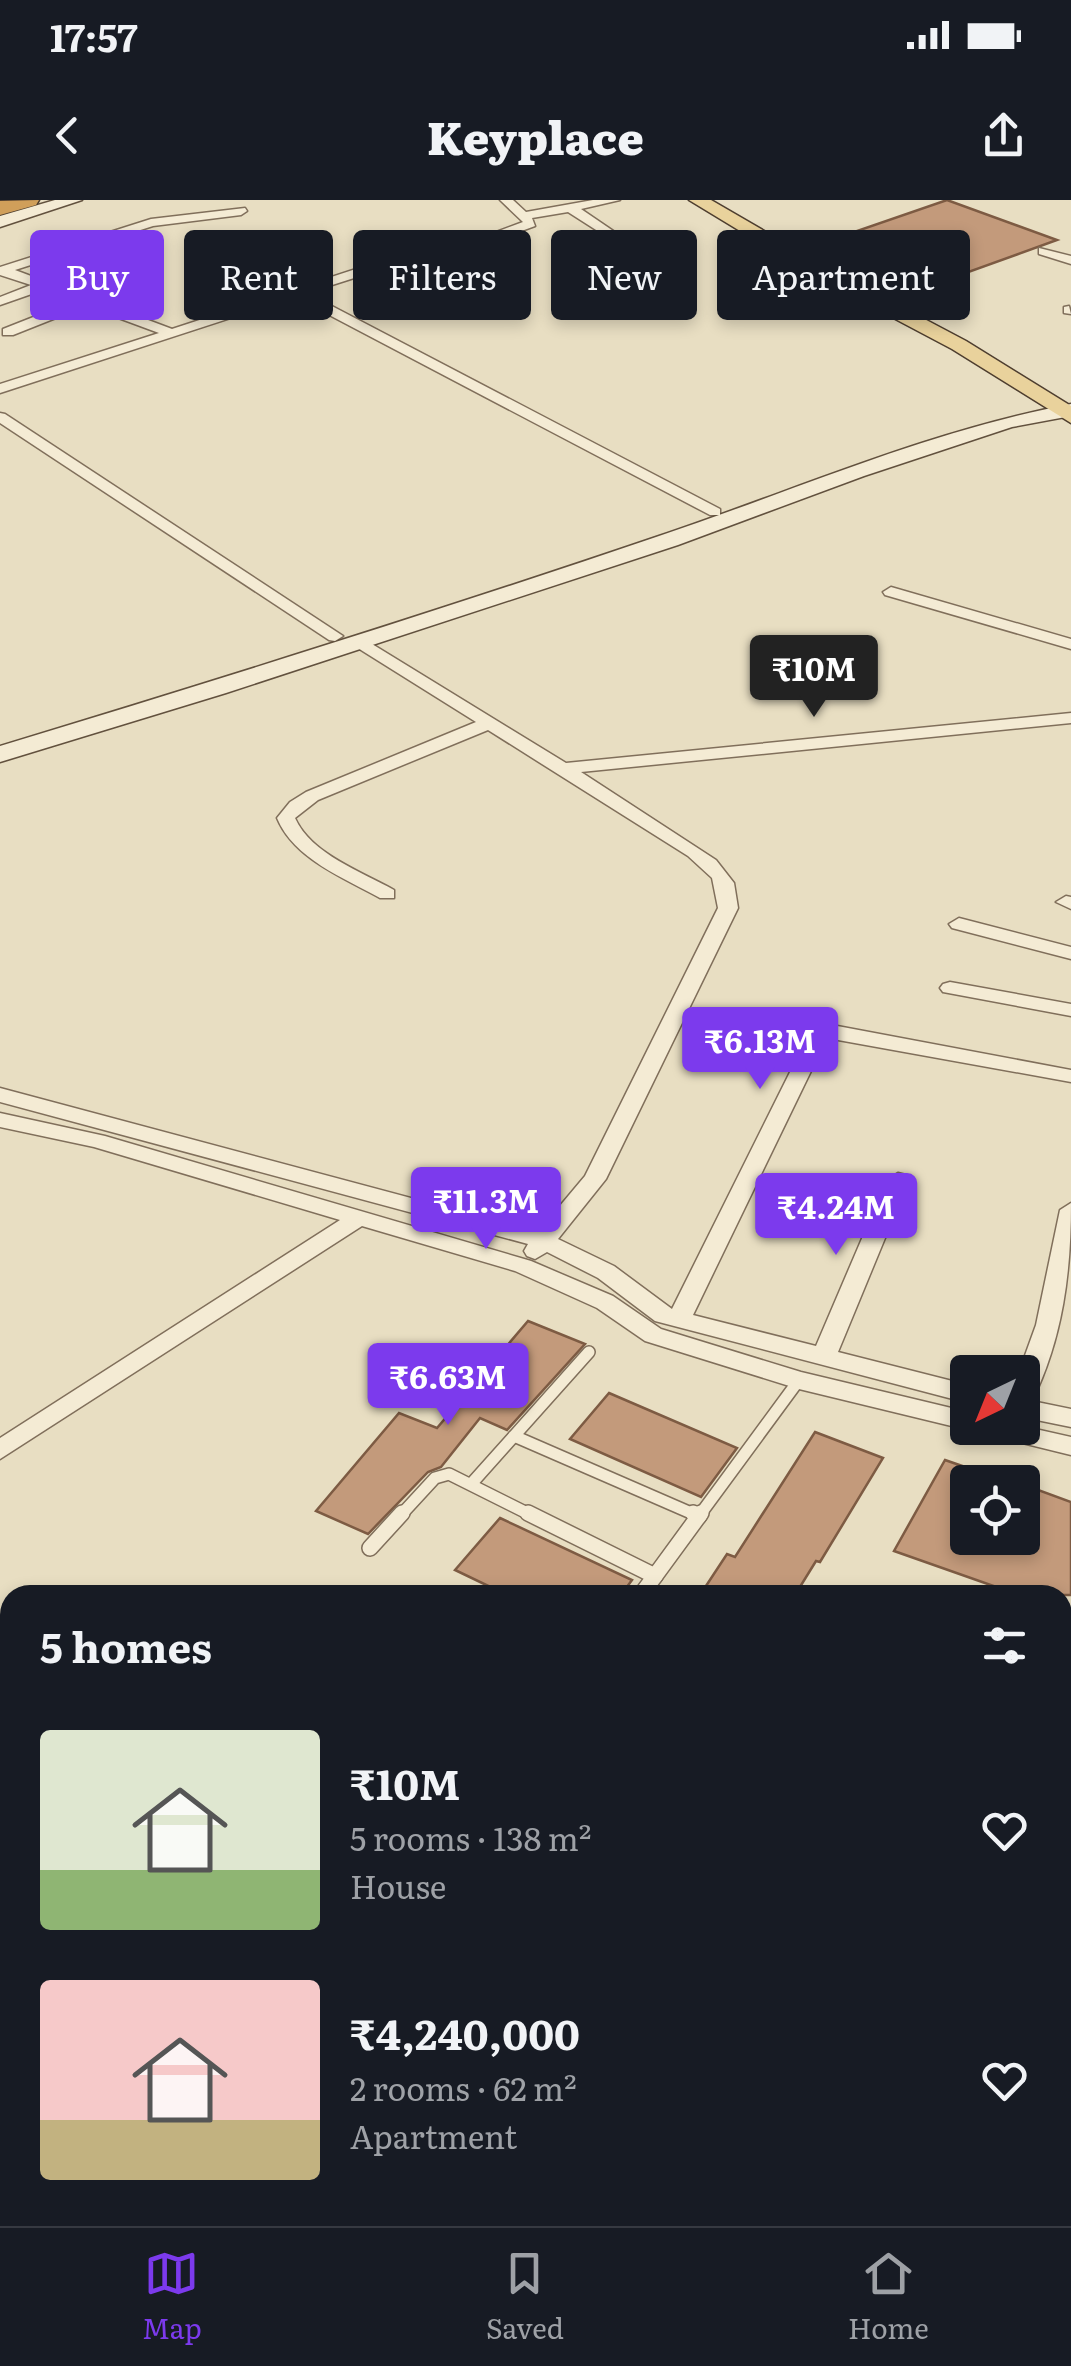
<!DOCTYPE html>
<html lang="en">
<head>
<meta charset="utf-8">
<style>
  body { margin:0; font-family:Literata,serif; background:#242831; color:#f1f3f6; height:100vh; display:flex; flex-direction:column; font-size:38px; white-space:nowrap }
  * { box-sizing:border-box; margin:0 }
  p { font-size:32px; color:#9ea1a6 }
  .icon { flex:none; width:55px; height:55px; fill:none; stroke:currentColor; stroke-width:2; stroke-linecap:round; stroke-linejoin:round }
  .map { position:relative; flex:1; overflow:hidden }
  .panel { position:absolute; left:0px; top:1385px; width:1072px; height:642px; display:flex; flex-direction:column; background:#171b24; border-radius:30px 30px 0 0; box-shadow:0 5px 15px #0003 }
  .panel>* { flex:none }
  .guide { position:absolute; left:30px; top:30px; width:1012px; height:90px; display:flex; gap:20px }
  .needle { width:65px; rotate:223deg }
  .tools { position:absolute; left:950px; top:1155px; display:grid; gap:20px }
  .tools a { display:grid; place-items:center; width:90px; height:90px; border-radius:10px; background:#171b24; box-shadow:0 5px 15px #0003; font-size:50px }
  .price { position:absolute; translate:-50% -85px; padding:0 22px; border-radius:10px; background:#7c3aed; color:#fff; font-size:32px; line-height:65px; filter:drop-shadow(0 2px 5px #0008) }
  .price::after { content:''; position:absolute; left:50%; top:60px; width:30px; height:22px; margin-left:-15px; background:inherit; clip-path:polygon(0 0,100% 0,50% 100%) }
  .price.active { background:#222; color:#fff }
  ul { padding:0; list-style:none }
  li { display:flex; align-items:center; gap:30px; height:250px; padding:0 40px }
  li span { display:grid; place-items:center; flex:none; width:280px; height:200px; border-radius:10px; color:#555 }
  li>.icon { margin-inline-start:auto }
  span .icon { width:120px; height:120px; fill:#fffc; stroke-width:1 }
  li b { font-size:42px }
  h2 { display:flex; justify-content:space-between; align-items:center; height:120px; padding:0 40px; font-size:42px }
  .chip { padding:0 35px; border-radius:10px; background:#171b24; box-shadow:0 5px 15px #0003; font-size:35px; line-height:90px }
  .chip.active { background:#7c3aed; color:#fff }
  .status { display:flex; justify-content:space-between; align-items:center; height:70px; padding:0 50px; background:#171b24; direction:ltr }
  .status svg { height:28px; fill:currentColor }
  header { display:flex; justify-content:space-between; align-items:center; height:130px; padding:0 40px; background:#171b24; font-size:45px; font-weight:800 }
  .menu { display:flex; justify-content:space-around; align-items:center; height:140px; border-top:2px solid #363941; background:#171b24; font-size:28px; color:#9ea1a6 }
  .menu a { display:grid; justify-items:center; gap:5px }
  .menu .active { color:#7c3aed }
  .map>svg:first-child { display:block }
  .building { fill:#c39a7b; stroke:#7d5b43; stroke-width:2.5 }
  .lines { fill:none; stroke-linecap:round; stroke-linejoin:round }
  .lane-far1-casing { stroke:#806f5b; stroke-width:14 }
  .lane-casing { stroke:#806f5b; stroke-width:18 }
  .street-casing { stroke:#806f5b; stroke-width:3 }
  .secondary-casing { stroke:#62513e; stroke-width:3 }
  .primary-casing { stroke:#4e3e2f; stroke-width:3 }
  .highway-casing { stroke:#4e3e2f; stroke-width:3 }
  .lane-far1 { stroke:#f4ebd4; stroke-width:11 }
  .lane { stroke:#f4ebd4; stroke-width:15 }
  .street { fill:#f4ebd4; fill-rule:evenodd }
  .secondary { fill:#f4ebd4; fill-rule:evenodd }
  .primary { fill:#e9d29c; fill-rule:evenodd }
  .highway { fill:#d09f5a; fill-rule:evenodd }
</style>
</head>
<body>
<div class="status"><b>17:57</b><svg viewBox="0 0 49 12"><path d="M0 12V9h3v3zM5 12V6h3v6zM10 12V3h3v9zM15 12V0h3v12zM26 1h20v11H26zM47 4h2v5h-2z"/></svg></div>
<header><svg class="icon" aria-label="back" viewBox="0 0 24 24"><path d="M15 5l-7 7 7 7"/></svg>Keyplace<svg class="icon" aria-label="share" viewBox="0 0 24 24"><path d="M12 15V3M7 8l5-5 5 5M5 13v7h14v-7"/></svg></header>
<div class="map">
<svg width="1071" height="2026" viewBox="0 0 1071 2026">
  <rect width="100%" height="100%" fill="#e8dec2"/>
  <g class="building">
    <path d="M947 0 1057 40 963 74 854 32Z"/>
    <path d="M528 1121 585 1144 507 1230 480 1218 441 1267 428 1272 368 1334 316 1311 399 1213 437 1228Z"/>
    <path d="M609 1193 737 1248 701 1297 570 1239Z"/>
    <path d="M815 1232 883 1258 820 1362 816 1361 795 1395H700L727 1354 735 1357Z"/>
    <path d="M945 1260 968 1268V1338H1022V1284L1071 1302V1395H1019L894 1351Z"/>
    <path d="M500 1318 632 1380 621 1395H507L455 1370Z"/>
  </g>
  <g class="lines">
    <g class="lane-far1-casing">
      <g id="lane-far1">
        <path d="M514 1236 698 1316"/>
        <path d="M472 1283 589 1152"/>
        <path d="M400 1316 435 1278 449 1274 533 1316"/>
        <path d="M699 1316 799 1180"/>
      </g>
    </g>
    <g class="lane-casing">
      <g id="lane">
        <path d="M528 1313 655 1376"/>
        <path d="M693 1313 699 1316"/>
        <path d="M370 1348 402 1313"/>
        <path d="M641 1395 701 1313"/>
      </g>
    </g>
    <g class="street-casing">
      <g id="street">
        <path d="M500 0H513L526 12 593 0H620L581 9 628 41 618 44 568 12 532 18 535 26 470 50 420 57 307 93 720 309V315H710L295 97 0 193V184L159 133 86 106 13 135H3V129L74 101 43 90 0 105V97L31 85 0 75V67L151 19 245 8 247 11 241 15 153 26 15 70 172 129 414 50 464 44 523 22Z"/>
        <path d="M1039 48 1071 56V64L1039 54Z"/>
        <path d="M1069 106 1071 114 1064 113V107Z"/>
        <path d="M0 213 5 214 343 436 335 441 329 440 0 223Z"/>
        <path d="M891 387 1071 439V449L885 395 883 392Z"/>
        <path d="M359 436 566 563 1071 513V523L581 572 716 660 734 683 738 708 606 979 558 1039 614 1066 672 1109 812 828 832 825 1071 870V882L827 838 693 1115 816 1146 887 980 898 973 906 975 909 980 838 1152 968 1185V1203L655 1121 598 1078 547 1052 535 1059 527 1056 524 1051 528 1044 0 902V888L538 1032 585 976 718 708 712 678 688 656 488 530 318 600 295 618C311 654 362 672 394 690V698H380C344 678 294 659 277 618L290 602 306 592 476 522 353 445 351 441Z"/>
        <path d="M1066 696 1071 697V709L1056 702Z"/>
        <path d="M959 718 1071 747V759L952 728 949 724Z"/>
        <path d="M950 782 1071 804V816L943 792 940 788 943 784Z"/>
        <path d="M0 913 105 936 531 1061 613 1096 661 1129 801 1172 968 1212V1228H976L968 1230 799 1189 645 1141 597 1108 515 1071 362 1026 0 1259V1238L340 1020 94 947 0 927Z"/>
        <path d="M1071 1003C1071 1072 1063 1138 1032 1201L1071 1209V1227L1022 1217V1172H1019L1036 1125 1060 1010Z"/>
        <path d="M1022 1226 1071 1237V1255L985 1234 982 1228Z"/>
        <path d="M1071 1944V1984L1062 1987V1947Z"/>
        <path d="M10 2012V2018H42L39 2026H2Z"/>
        <path d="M108 2018H149L153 2026H111Z"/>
        <path d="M347 2018H382L379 2026H343Z"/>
        <path d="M477 2018H513L510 2026H473Z"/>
        <path d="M916 2018H958L962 2026H919Z"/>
        <path d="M1014 2018H1049L1046 2026H1010Z"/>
      </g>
    </g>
    <g class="secondary-casing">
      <g id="secondary">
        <path d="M55 0H82L0 27V16Z"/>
        <path d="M1071 204V216L1012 227 864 276 678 345 226 493 0 562V546C221 479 441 410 659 336 796 290 928 231 1071 204Z"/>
      </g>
    </g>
    <g class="primary-casing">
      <path id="primary" d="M689 0H711L828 68 966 141 1071 206V223L952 149 814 76Z"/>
    </g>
    <g class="highway-casing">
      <path id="highway" d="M39 0 36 5 0 15V1Z"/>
    </g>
    <use href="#lane-far1" class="lane-far1"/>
    <use href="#lane" class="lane"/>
    <use href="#street" class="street"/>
    <use href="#secondary" class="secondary"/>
    <use href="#primary" class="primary"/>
    <use href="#highway" class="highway"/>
  </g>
</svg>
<div class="tools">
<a><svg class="needle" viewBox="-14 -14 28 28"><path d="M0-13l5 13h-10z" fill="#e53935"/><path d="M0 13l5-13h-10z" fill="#9ea1a6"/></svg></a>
<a><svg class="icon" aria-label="locate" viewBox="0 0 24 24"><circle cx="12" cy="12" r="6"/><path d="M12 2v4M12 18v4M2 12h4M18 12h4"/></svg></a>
</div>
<b class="price active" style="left:814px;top:520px">₹10M</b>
<b class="price" style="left:760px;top:892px">₹6.13M</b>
<b class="price" style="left:486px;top:1052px">₹11.3M</b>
<b class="price" style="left:836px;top:1058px">₹4.24M</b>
<b class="price" style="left:448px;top:1228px">₹6.63M</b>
<div class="guide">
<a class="chip active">Buy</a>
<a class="chip">Rent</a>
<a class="chip">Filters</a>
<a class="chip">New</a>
<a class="chip">Apartment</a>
</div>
<section class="panel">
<h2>5 homes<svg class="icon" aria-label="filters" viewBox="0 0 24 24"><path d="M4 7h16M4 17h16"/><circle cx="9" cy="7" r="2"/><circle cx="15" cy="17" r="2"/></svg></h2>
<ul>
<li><span style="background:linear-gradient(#dfe7d0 70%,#8fb573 0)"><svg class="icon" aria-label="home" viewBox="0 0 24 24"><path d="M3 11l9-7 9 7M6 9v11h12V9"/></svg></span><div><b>₹10M</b><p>5 rooms · 138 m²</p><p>House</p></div><svg class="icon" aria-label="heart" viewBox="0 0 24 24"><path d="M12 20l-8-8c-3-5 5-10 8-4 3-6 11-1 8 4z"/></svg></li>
<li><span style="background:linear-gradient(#f6c9c9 70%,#c2b280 0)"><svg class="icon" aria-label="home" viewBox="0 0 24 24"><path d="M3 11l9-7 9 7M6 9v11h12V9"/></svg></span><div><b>₹4,240,000</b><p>2 rooms · 62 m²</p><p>Apartment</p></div><svg class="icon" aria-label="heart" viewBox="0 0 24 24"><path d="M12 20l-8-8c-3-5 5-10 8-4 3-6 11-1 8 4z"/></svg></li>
</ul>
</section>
</div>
<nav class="menu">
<a class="active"><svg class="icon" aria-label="map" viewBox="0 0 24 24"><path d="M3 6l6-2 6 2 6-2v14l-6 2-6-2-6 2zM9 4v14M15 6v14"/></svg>Map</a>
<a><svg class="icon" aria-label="saved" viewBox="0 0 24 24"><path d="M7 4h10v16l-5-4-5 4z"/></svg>Saved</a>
<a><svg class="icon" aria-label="home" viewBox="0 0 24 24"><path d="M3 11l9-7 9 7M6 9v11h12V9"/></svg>Home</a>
</nav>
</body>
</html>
